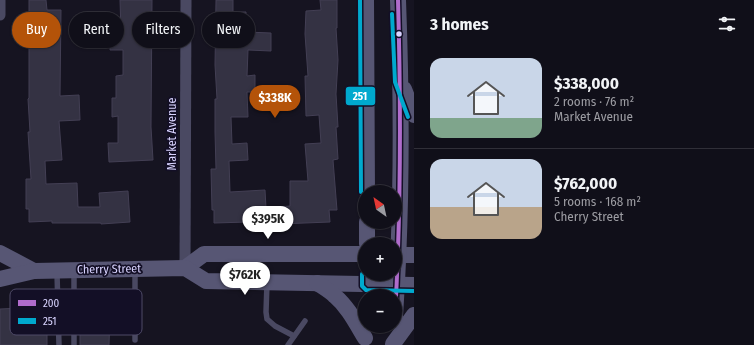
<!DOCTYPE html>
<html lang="en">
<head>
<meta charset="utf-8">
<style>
  body { margin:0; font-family:"Fira Sans Condensed",sans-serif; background:#191822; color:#f1f3f6; height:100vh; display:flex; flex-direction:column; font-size:15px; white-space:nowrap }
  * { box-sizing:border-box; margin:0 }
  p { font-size:13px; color:#9c9ca2 }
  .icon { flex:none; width:22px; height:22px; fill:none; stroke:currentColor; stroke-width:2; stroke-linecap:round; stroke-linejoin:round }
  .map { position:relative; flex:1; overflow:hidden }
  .sheet { display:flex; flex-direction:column; background:#100f19; width:340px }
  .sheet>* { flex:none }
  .guide { position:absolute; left:12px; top:12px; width:342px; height:36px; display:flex; gap:8px }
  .needle { width:26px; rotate:327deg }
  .tools { position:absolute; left:358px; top:185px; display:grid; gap:8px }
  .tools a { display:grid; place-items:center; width:44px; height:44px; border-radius:50%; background:#100f19; box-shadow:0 1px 3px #0004,0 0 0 1px #302f38; font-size:20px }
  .price { position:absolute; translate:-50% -34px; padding:0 9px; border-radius:14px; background:#fff; color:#222; font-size:13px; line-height:26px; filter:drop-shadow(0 1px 2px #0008) }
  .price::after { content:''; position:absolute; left:50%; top:24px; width:12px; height:9px; margin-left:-6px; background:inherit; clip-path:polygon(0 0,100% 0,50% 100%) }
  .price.active { background:#b45309; color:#fff }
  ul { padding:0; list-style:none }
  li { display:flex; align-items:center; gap:12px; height:100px; padding:0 16px }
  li+li { border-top:1px solid #302f38 }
  li span { display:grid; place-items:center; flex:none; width:112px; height:80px; border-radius:12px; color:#555 }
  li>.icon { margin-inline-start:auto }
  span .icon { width:48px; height:48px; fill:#fffc; stroke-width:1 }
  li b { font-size:17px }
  h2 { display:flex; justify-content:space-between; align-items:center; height:48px; padding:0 16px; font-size:17px }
  .chip { padding:0 14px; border-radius:18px; background:#100f19; box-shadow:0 1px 3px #0004,0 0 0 1px #302f38; font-size:14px; line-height:36px }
  .chip.active { background:#b45309; color:#fff }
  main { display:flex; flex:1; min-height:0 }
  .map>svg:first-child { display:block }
  .building { fill:#343243; stroke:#433f54 }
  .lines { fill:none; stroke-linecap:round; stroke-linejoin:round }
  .lane { stroke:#4a4962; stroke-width:5.5 }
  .street { stroke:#4a4962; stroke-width:11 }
  .secondary { stroke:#575674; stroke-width:16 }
  .bus-1-casing { stroke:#130f26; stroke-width:7 }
  .bus-2-casing { stroke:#130f26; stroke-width:7 }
  .bus-1 { stroke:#b06ccc; stroke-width:4 }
  .bus-2 { stroke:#00a9ce; stroke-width:4 }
  .bus-dot { fill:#d9d4ff; stroke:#130f26; stroke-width:1.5 }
  .labels { text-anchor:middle; stroke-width:3.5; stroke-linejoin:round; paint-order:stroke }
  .street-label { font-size:12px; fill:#d9d4ff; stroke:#130f26 }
  .key { fill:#130f26; stroke:#4e4a67; stroke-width:1 }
  .key-label { font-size:11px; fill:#d9d4ff }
  .line-badge { stroke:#130f26; stroke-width:1.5 }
  .badge-label { font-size:11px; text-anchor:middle; font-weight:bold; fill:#fff }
</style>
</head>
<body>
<main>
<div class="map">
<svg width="414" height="345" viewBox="0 0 414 345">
  <rect width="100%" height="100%" fill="#161421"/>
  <g class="building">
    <path d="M29 0H46L47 10H61L60 96 79 95 80 120 59 121 62 160 45 161 46 184 77 183 78 207H100L99 193 128 191 130 222 101 224V223H52V221L29 222V209H26V179H31L28 132H30L28 99 29 98Z"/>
    <path d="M120 0H152L151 127 153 160 109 162 108 143H118V116L112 117V98H116V76L123 75V50H110V32H121Z"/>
    <path d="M216 0H233V12H246V32L271 33V51L248 50 247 76 255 75V92H247L248 117H231L232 144 247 143 248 160 229 161 230 192 265 190 266 208 290 206V181H308L305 144 321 143 319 115 306 116 305 76H308L305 34 306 11 321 10 320 0H337V28H336L338 60 336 94 338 127H336L338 159 333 160 337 210H329L330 222 279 224V222L248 224V222L214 223V210H212L211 169H216L215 132V99H217L215 65Z"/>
    <path d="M23 304H47V345H0V309L23 308Z"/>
    <path d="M80 311 110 312 109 345H80Z"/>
  </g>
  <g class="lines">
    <g class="lane">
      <path d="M135 270V340"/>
      <path d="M57 273 59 345"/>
      <path d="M267 283 266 312 267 319 275 326 294 336"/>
      <path d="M74 345V271"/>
      <path d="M288 345 305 321"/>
    </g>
    <g class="street">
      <path d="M0 15V0"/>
      <path d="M185 268 186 0"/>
    </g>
    <g class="secondary">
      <path d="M366 0 367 192"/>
      <path d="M404 89 414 115"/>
      <path d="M367 222V244"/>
      <path d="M0 253 34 271"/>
      <path d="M395 255H414"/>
      <path d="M185 268 204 254H365"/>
      <path d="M0 279 34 271 185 268 206 281 414 285"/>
      <path d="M317 283C323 287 330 291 335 296 348 307 356 323 365 338"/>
      <path d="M395 316C402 211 402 105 398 0"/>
      <path d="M393 344 414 315"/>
    </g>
    <g class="bus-1-casing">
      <path id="bus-1" d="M395 316C401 211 401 105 398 0"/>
    </g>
    <g class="bus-2-casing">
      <g id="bus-2">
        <path d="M360 0 361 192"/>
        <path d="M392 14 395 82 408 117"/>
        <path d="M362 274V286L366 290 414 291"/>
      </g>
    </g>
    <use href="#bus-1" class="bus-1"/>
    <use href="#bus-2" class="bus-2"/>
  </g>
  <circle class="bus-dot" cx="399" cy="34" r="3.5"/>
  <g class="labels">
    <g class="street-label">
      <text transform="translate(172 134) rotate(-90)" y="4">Market Avenue</text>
      <text transform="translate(109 269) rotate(-1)" y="4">Cherry Street</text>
    </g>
  </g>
  <rect x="10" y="289" width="132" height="46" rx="6" class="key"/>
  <rect x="18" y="300" width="18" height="6" fill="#b06ccc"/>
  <rect x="18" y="318" width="18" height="6" fill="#00a9ce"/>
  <g class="key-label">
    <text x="43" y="307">200</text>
    <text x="43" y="325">251</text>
  </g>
  <rect class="line-badge" x="345" y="86" width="31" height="20" rx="4" fill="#00a9ce"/>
  <g class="badge-label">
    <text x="360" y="100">251</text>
  </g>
</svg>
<div class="tools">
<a><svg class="needle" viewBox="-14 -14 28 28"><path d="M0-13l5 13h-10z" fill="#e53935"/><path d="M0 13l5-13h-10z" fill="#9c9ca2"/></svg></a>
<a>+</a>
<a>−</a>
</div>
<b class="price active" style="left:275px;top:119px">$338K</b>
<b class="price" style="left:268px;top:240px">$395K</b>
<b class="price" style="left:245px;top:296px">$762K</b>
<div class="guide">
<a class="chip active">Buy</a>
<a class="chip">Rent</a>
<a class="chip">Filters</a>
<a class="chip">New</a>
</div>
</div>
<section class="sheet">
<h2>3 homes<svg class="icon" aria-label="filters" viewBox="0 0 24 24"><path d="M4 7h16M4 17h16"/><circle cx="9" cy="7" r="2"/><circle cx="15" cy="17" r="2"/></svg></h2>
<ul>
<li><span style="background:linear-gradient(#c9d6e8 75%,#7fa58c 0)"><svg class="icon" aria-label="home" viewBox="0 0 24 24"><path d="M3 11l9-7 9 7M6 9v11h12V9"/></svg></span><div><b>$338,000</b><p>2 rooms · 76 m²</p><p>Market Avenue</p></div></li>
<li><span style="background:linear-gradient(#c9d6e8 60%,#b9a48a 0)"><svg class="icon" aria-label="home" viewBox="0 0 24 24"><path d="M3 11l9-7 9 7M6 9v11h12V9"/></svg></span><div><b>$762,000</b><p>5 rooms · 168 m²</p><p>Cherry Street</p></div></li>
</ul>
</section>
</main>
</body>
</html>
